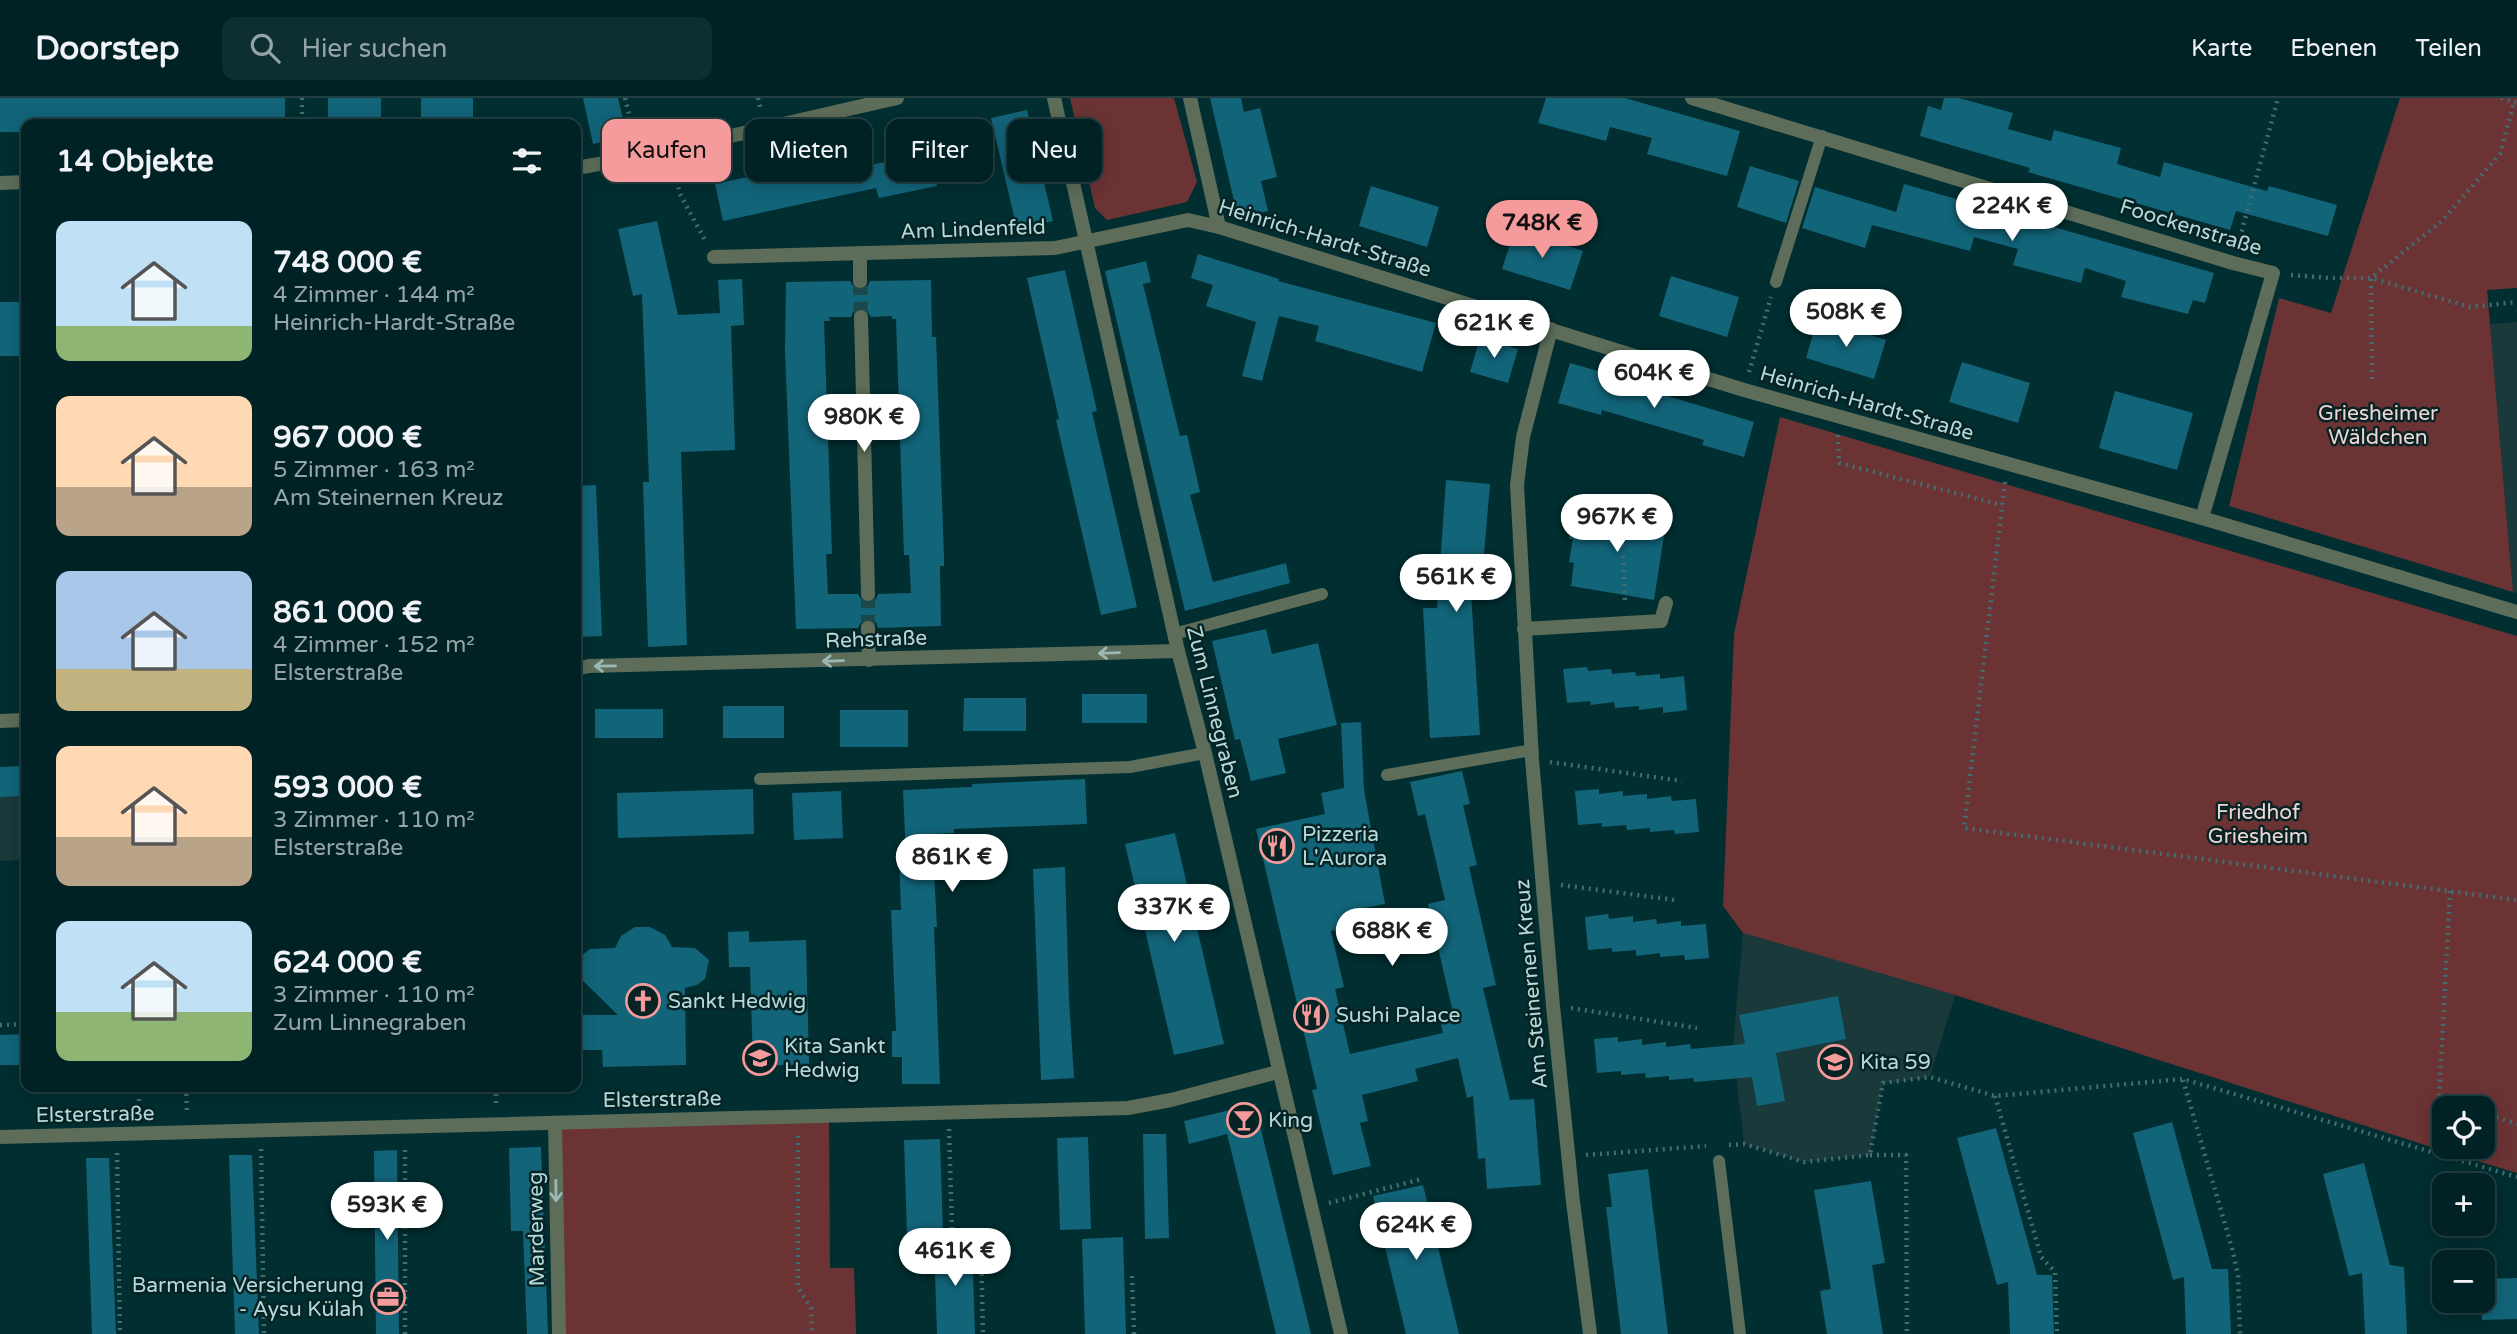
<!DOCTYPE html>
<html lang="de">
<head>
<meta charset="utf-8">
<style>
  body { margin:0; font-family:"Varela Round",sans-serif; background:#0e2f32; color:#f1f3f6; height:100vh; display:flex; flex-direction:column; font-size:26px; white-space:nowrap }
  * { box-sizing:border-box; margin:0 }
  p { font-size:23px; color:#95a4a7 }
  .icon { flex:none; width:38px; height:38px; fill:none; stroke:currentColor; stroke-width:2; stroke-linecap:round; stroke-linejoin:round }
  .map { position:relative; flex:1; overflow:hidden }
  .drawer { position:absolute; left:21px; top:21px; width:560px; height:973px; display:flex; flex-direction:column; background:#002225; border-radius:14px; box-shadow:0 4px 18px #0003,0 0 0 2px #223f42 }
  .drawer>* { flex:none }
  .banner { position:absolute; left:602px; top:21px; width:665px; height:63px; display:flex; gap:14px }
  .buttons { position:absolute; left:2432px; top:998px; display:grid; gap:14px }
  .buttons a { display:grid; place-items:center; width:63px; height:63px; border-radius:14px; background:#002225; box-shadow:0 4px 18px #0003,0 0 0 2px #223f42; font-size:35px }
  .price { position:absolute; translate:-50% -60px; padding:0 16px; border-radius:24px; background:#fff; color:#222; font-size:23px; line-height:46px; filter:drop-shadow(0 2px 4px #0008) }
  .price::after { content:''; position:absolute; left:50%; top:42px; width:21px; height:16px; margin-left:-10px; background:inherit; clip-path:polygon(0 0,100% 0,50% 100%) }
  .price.current { background:#f59b9b; color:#111 }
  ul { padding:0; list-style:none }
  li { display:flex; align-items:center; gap:21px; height:175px; padding:0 35px }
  li span { display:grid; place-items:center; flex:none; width:196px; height:140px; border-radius:14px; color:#555 }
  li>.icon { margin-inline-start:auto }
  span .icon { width:84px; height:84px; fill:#fffc; stroke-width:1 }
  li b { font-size:30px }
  h2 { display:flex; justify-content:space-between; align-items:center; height:84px; padding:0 35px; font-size:30px }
  .chip { padding:0 24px; border-radius:14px; background:#002225; box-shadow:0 4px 18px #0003,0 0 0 2px #223f42; font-size:24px; line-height:63px }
  .chip.current { background:#f59b9b; color:#111 }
  header { display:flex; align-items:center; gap:42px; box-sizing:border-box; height:98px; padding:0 35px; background:#002225; border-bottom:2px solid #223f42 }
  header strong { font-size:33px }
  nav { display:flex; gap:38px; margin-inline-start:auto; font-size:24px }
  .search { width:490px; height:63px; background:#0e2f32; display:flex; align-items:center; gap:18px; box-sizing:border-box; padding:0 24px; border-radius:14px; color:#95a4a7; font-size:26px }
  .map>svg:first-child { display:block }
  .built { fill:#1a393b }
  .green { fill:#6b3334; fill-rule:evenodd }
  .building { fill:#126479; fill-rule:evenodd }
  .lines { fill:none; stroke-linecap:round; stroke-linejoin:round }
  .minor-tunnel { stroke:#1b484b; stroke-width:14; stroke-dasharray:14 7; stroke-linecap:butt }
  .path { stroke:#436e71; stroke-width:4.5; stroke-dasharray:2 5; stroke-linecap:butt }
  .service { stroke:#5d6d59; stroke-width:12 }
  .minor { stroke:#5d6d59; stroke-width:14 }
  .oneway { stroke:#9ab9b5 }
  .labels { text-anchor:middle; stroke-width:5; stroke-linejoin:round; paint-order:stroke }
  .street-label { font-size:21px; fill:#b4dadc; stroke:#082324 }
  .park-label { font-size:21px; fill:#efd6d5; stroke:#082324 }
  .poi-label { font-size:21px; fill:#b4dadc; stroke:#082324; text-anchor:start }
</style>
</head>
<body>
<header>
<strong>Doorstep</strong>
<div class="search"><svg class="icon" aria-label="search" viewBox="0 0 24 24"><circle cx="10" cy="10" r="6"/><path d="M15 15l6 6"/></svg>Hier suchen</div>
<nav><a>Karte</a><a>Ebenen</a><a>Teilen</a></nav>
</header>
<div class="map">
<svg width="2517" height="1236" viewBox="0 0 2517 1236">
  <rect width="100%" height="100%" fill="#002e31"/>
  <g class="built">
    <path d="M2517 224V495L2513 494 2490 226Z"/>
    <path d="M26 668V762L0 763V669Z"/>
    <path d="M1743 835 1955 897 1930 979 1883 986 1870 1057 1804 1064 1744 1046 1733 949Z"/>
  </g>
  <g class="green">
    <path d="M1070 0H1174L1197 84 1187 104 1107 122 1095 110Z"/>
    <path d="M2400 0H2517V190L2487 192 2513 494 2229 408 2279 200 2331 215Z"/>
    <path d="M1780 319 2517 538V1075L2447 1054 1955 897 1743 835 1723 808 1734 536ZM2445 1010H2483V1048H2445Z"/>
    <path d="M829 1018 830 1170H854L856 1236H559L555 1025Z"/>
  </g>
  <g class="building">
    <path d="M0 0H285V26H26V34H0Z"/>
    <rect x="328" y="0" width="53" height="26"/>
    <rect x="421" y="0" width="52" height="26"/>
    <path d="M583 0H618L627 38 593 46Z"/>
    <path d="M1210 0H1241L1244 14 1260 10 1277 79 1261 83 1268 113 1238 120Z"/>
    <path d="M1546 0H1625L1740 33 1727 78 1647 56 1652 40 1610 29 1606 43 1538 25Z"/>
    <path d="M1944 0H1959L2013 15 2008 31 2051 43 2054 32 2121 50 2117 66 2160 79 2164 64 2267 93 2269 88 2337 107 2328 138 2236 113 2230 132 2028 74 2030 70 1920 38 1928 8 1941 12Z"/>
    <path d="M1027 12 1053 123 1017 131 991 20Z"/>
    <path d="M868 53 871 67 930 54 937 88 879 100 876 90 723 123 715 86Z"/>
    <path d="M1750 68 1799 83 1786 125 1737 109Z"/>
    <path d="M1904 86 2214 175 2205 205 2193 202 2188 216 2121 199 2126 183 2085 170 2081 185 2024 170 2013 167 2018 151 1974 139 1970 153 1872 127 1865 150 1802 130 1815 89 1896 114Z"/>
    <path d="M1371 88 1439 109 1427 149 1359 128Z"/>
    <path d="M657 123 678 217 720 215 718 182 742 181 744 227 731 228 735 352 681 354 687 547 648 549 643 384H649L642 196 633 198 618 131Z"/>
    <path d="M1515 131 1583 153 1570 192 1502 171Z"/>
    <path d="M1198 156 1279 181 1278 183 1436 225 1422 274 1315 243 1319 228 1279 218 1262 283 1242 278 1256 224 1206 208 1213 187 1191 180Z"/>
    <path d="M1146 163 1151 184 1143 186 1180 338 1187 337 1200 394 1190 397 1213 484 1286 465 1290 485 1185 513 1105 173Z"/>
    <path d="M1065 172 1097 313 1092 314 1137 509 1101 517 1056 322 1059 321 1027 180Z"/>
    <path d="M1671 178 1739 199 1727 239 1659 218Z"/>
    <path d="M931 182 932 239H936L944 458V468H940L941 528 878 530 876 524 868 520 862 522 858 530 796 531 785 253 786 184 850 183 855 191 861 193 868 188 870 183ZM860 209 866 211 871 219 892 218V221H896L904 457H909L911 495 878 496 876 501 869 506 863 504 858 496H828L826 456H832L824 223H830L829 219H851L853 214Z"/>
    <rect x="0" y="204" width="26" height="54"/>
    <path d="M1818 220 1886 242 1874 281 1806 260Z"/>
    <path d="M1480 240 1518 251 1508 285 1470 274Z"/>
    <path d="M1962 264 2030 285 2018 325 1949 304Z"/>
    <path d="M1570 265 1612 277 1611 281 1754 324 1744 359 1702 347 1704 342 1602 312 1601 317 1558 305Z"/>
    <path d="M2115 293 2193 315 2177 372 2099 350Z"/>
    <path d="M1446 382 1490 386 1482 480 1470 479 1480 637 1430 640 1423 510H1437Z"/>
    <path d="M596 387 602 538 580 539 576 388Z"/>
    <path d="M1613 413 1666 425 1654 502 1571 488 1574 465 1569 464 1573 441H1569L1572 417 1611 423Z"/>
    <path d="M1266 531 1272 556 1318 545 1337 627 1278 641 1286 675 1251 683 1240 641 1235 642 1212 543Z"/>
    <path d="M1587 569 1588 573 1611 571 1612 576 1635 574 1636 578 1660 576V581L1684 578 1687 612 1663 615V609L1639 612V608L1615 610 1614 604 1591 607 1590 603 1567 605 1563 571Z"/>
    <rect x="1082" y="596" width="65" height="29"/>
    <path d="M964 600H1026V633H963Z"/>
    <rect x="723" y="608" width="61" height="32"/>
    <rect x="595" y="611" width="68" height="29"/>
    <rect x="840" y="612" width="68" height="37"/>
    <path d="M1361 624 1364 692 1385 806 1364 810 1367 825 1331 833 1344 889 1335 891 1350 956 1443 935 1440 922 1454 919 1428 806 1445 802 1425 716 1418 718 1410 684 1462 673 1470 706 1463 707 1477 767 1469 769 1496 887 1483 890 1510 1002 1534 1001 1541 1087 1487 1091 1485 1060 1478 1061 1473 998 1467 1000 1458 960 1415 971 1418 983 1362 997 1368 1023 1360 1025 1371 1068 1333 1077 1312 992 1317 991 1256 731 1325 716 1321 695 1344 690 1341 625Z"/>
    <path d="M26 668V698L0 699V669Z"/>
    <path d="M1085 681 1087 726 954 731V735L932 736 937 829H934L940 986H902V959H892V933H896L891 812H901L899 760H906L903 692 972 689V686Z"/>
    <path d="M753 691 754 736 618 740 617 695Z"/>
    <path d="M1599 691V696L1623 693V698L1647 696V701L1671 698 1672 703 1696 701 1699 734 1675 736 1674 732 1650 734V730L1627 732 1626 727 1602 729V725L1578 727 1575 693Z"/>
    <path d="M841 693 843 740 794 742 792 695Z"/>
    <path d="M1175 735 1224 946 1174 957 1125 746Z"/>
    <path d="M1065 769 1069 902 1074 980 1041 982 1033 771Z"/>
    <path d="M1608 816 1609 821 1633 818V824L1656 821 1657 826 1681 823V828L1706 826 1709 860 1685 862 1684 857 1660 859V855L1636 858V852L1612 854V850L1588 852 1585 819Z"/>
    <path d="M635 829H650L665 837 672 849 695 850 709 862 705 881 697 887 685 890 686 967 603 969 602 952H576V917H618L580 880 577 868 581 858 590 851 615 850 621 838Z"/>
    <path d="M749 833V844L806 842 809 966 753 968 750 869H729L728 834Z"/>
    <path d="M1838 898 1846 941 1776 955 1785 1003 1757 1008 1752 979 1694 984 1693 980 1669 982V978L1646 980 1645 975 1621 977V973L1597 975 1594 941 1618 939V944L1642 941V947L1666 944V949L1690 946 1691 951 1745 946 1739 917Z"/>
    <path d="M26 936V967H0V937Z"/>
    <path d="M1255 1006 1266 1052 1311 1236H1276L1227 1036 1189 1046 1184 1023Z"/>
    <path d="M2172 1024 2212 1171H2228L2231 1236H2186L2184 1179 2173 1182 2133 1035Z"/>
    <path d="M1996 1030 2037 1177H2052L2054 1236H2010L2008 1184 1997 1187 1957 1040Z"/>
    <path d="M1143 1036H1166L1169 1140 1145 1141Z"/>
    <path d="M1088 1039 1091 1131 1060 1132 1057 1040Z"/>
    <path d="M940 1041 943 1136 907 1138 904 1042Z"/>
    <path d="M541 1049 548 1236H527L523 1133H511L509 1050Z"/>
    <path d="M397 1052 399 1236H376L374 1053Z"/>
    <path d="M229 1057H252L259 1236H235Z"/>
    <path d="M86 1060H109L116 1236H92Z"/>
    <path d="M2364 1065 2390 1167 2404 1169 2407 1236H2365L2362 1175 2349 1178 2323 1076Z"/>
    <path d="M1648 1071 1668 1236H1621L1606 1109H1612L1608 1076Z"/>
    <path d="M1871 1083 1885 1165 1872 1167 1883 1236H1827L1820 1193 1831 1191 1814 1092Z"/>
    <path d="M1423 1087 1436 1141 1459 1236H1406L1386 1153 1373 1098Z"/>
    <path d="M1123 1139 1126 1236H1085L1082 1141Z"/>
    <path d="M972 1143 975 1236H937L934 1144Z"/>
    <path d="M2517 1180V1221L2482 1222 2483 1181Z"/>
  </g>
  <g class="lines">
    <g class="minor-tunnel">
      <path d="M860 183 861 219"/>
      <path d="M868 496V530"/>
    </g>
    <g class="path">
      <path d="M302 0V26"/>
      <path d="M625 0 635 40"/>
      <path d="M758 0 761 13"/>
      <path d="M2501 0 2517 5"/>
      <path d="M673 69 680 96 706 144"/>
      <path d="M2238 147 2278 0"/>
      <path d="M2291 177 2329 180H2371L2470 209 2517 204"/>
      <path d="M1749 274 1771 199"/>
      <path d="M2372 281 2371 180 2442 123 2500 56 2514 4"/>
      <path d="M1838 337 1839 365 2002 407"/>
      <path d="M2005 384 1964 730 2517 802"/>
      <path d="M1623 458 1625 506"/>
      <path d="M1550 664 1682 683"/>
      <path d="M1561 787 1675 802"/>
      <path d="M2450 793 2439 1001 2466 1010"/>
      <path d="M1571 910 1697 930"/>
      <path d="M0 927 26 926"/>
      <path d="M2183 982 2232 1150 2238 1177 2240 1236"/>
      <path d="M186 989 187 1016"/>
      <path d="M496 989V1008"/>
      <path d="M1995 998 2041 1159 2055 1174 2057 1236"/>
      <path d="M2483 1015 2517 1026"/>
      <path d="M139 1017V989"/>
      <path d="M949 1031 952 1131"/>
      <path d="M798 1038V1189L811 1210 812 1236"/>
      <path d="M1729 1047 1744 1046 1804 1064 1870 1057 1883 985 1930 979 1995 998 2183 981 2517 1079"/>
      <path d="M261 1051 264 1236"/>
      <path d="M117 1055 120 1236"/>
      <path d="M1586 1057 1706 1048"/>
      <path d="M1870 1057H1906L1907 1236"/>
      <path d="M1329 1105 1422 1081"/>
      <path d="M981 1148 983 1236"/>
      <path d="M1132 1178 1134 1236"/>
      <path d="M405 1236V1048"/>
    </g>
    <g class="service">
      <path d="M1776 184 1822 38"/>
      <path d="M1174 536 1322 496"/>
      <path d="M1387 677 1532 652"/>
      <path d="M760 681 1130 669 1205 655"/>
      <path d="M1719 1063 1740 1236"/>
    </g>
    <g class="minor">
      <path d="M1054 0 1178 553 1205 655 1341 1236"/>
      <path d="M1190 0 1219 129"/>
      <path d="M1692 0 2233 165 2273 175 2202 420"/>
      <path d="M576 70 639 59 897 0"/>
      <path d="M0 85 26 84"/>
      <path d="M860 155V183"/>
      <path d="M714 159 1055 150 1188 122 1219 129 1744 292 2202 420 2517 514"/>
      <path d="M861 219 868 496"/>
      <path d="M1551 231 1523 339 1517 387 1532 661 1553 908 1573 1104 1590 1236"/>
      <path d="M868 530 869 562"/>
      <path d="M1524 531 1661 523 1666 505"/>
      <path d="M576 571 589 568 1178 553"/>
      <path d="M0 623 26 622"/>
      <path d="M555 1025 559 1236"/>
      <path d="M0 1039 1128 1010 1171 1002 1278 974"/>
    </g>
  </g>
  <defs><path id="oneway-shaft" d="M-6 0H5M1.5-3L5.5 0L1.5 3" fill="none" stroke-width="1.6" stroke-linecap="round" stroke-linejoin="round" transform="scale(1.75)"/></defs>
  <g class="oneway">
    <use href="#oneway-shaft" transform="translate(1109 555) rotate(178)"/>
    <use href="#oneway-shaft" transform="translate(833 563) rotate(178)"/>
    <use href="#oneway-shaft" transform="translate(605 568) rotate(179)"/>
    <use href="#oneway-shaft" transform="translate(556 1093) rotate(89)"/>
  </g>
  <defs>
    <g id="restaurant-ring" transform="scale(1.75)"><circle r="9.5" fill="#082324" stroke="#f59b9b" stroke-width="1.5"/><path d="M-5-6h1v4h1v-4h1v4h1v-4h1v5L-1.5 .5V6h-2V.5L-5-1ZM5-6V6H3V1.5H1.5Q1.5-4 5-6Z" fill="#f59b9b"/></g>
    <g id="church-ring" transform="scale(1.75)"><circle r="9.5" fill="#082324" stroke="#f59b9b" stroke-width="1.5"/><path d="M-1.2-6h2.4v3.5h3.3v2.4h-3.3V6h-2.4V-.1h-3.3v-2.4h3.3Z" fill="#f59b9b"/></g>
    <g id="school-ring" transform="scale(1.75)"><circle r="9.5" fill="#082324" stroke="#f59b9b" stroke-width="1.5"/><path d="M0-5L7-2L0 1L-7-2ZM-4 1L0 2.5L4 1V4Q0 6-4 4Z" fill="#f59b9b"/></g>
    <g id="bar-ring" transform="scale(1.75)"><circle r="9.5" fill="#082324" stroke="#f59b9b" stroke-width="1.5"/><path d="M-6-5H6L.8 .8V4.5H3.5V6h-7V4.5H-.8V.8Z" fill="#f59b9b"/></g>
    <g id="office-ring" transform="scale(1.75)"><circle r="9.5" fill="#082324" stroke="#f59b9b" stroke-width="1.5"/><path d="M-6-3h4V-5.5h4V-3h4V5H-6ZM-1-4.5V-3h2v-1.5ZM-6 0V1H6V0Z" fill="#f59b9b"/></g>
  </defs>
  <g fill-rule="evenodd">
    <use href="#restaurant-ring" x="1277" y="748"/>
    <use href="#church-ring" x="643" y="903"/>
    <use href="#restaurant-ring" x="1311" y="917"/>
    <use href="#school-ring" x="760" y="960"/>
    <use href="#school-ring" x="1835" y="964"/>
    <use href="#bar-ring" x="1244" y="1022"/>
    <use href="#office-ring" x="388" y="1199"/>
  </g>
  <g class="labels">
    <g class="street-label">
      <text transform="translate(2191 129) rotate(17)" y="7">Foockenstraße</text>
      <text transform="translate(973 131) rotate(-2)" y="7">Am Lindenfeld</text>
      <text transform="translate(1325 140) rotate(17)" y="7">Heinrich-Hardt-Straße</text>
      <text transform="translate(1867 305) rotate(16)" y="7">Heinrich-Hardt-Straße</text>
      <text transform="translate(876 541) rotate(-2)" y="7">Rehstraße</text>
      <text transform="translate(1215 614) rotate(76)" y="7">Zum Linnegraben</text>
      <text transform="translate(1531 886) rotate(-95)" y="7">Am Steinernen Kreuz</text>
      <text transform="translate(662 1001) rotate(-1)" y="7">Elsterstraße</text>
      <text transform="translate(95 1016) rotate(-1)" y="7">Elsterstraße</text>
      <text transform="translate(536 1131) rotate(-91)" y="7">Marderweg</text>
    </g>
    <g class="park-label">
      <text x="2378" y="322">Griesheimer<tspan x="2378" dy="24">Wäldchen</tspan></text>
      <text x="2258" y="721">Friedhof<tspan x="2258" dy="24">Griesheim</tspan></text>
    </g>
    <g class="poi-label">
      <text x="1302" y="743">Pizzeria<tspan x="1302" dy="24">L'Aurora</tspan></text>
      <text x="668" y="910">Sankt Hedwig</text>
      <text x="1336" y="924">Sushi Palace</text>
      <text x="784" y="955">Kita Sankt<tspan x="784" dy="24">Hedwig</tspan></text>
      <text x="1860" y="971">Kita 59</text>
      <text x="1268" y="1029">King</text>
      <text x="364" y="1194" text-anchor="end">Barmenia Versicherung<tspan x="364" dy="24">- Aysu Külah</tspan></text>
    </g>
  </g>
</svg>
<div class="buttons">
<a><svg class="icon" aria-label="locate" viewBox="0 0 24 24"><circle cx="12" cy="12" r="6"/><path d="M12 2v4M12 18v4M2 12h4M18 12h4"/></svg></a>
<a>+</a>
<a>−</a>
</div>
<b class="price" style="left:2012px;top:145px">224K €</b>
<b class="price current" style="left:1542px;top:162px">748K €</b>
<b class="price" style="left:1846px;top:251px">508K €</b>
<b class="price" style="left:1494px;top:262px">621K €</b>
<b class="price" style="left:1654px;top:312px">604K €</b>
<b class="price" style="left:864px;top:356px">980K €</b>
<b class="price" style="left:1617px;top:456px">967K €</b>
<b class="price" style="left:1456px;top:516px">561K €</b>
<b class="price" style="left:952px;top:796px">861K €</b>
<b class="price" style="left:1174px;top:846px">337K €</b>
<b class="price" style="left:1392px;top:870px">688K €</b>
<b class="price" style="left:387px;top:1144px">593K €</b>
<b class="price" style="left:1416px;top:1164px">624K €</b>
<b class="price" style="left:955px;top:1190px">461K €</b>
<div class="banner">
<a class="chip current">Kaufen</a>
<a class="chip">Mieten</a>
<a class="chip">Filter</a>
<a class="chip">Neu</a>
</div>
<section class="drawer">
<h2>14 Objekte<svg class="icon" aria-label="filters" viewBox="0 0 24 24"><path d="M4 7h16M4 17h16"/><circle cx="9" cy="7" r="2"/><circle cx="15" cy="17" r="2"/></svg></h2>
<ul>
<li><span style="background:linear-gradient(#bfe0f5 75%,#8fb573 0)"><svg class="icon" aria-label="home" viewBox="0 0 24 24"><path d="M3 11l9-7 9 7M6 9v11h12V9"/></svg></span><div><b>748 000 €</b><p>4 Zimmer · 144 m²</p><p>Heinrich-Hardt-Straße</p></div></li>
<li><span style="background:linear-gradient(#ffd9b3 65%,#b9a48a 0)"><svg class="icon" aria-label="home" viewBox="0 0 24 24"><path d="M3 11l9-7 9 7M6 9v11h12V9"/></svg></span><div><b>967 000 €</b><p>5 Zimmer · 163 m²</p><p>Am Steinernen Kreuz</p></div></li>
<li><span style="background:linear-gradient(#a9c7e8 70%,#c2b280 0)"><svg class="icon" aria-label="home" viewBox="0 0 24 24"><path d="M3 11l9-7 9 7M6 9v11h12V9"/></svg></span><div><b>861 000 €</b><p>4 Zimmer · 152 m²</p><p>Elsterstraße</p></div></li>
<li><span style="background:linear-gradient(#ffd9b3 65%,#b9a48a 0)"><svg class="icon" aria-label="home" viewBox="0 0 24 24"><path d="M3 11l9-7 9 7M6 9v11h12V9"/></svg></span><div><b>593 000 €</b><p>3 Zimmer · 110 m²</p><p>Elsterstraße</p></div></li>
<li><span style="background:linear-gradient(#bfe0f5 65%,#8fb573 0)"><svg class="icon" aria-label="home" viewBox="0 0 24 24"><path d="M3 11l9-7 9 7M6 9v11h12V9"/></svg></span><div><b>624 000 €</b><p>3 Zimmer · 110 m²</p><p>Zum Linnegraben</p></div></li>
</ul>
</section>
</div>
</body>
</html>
